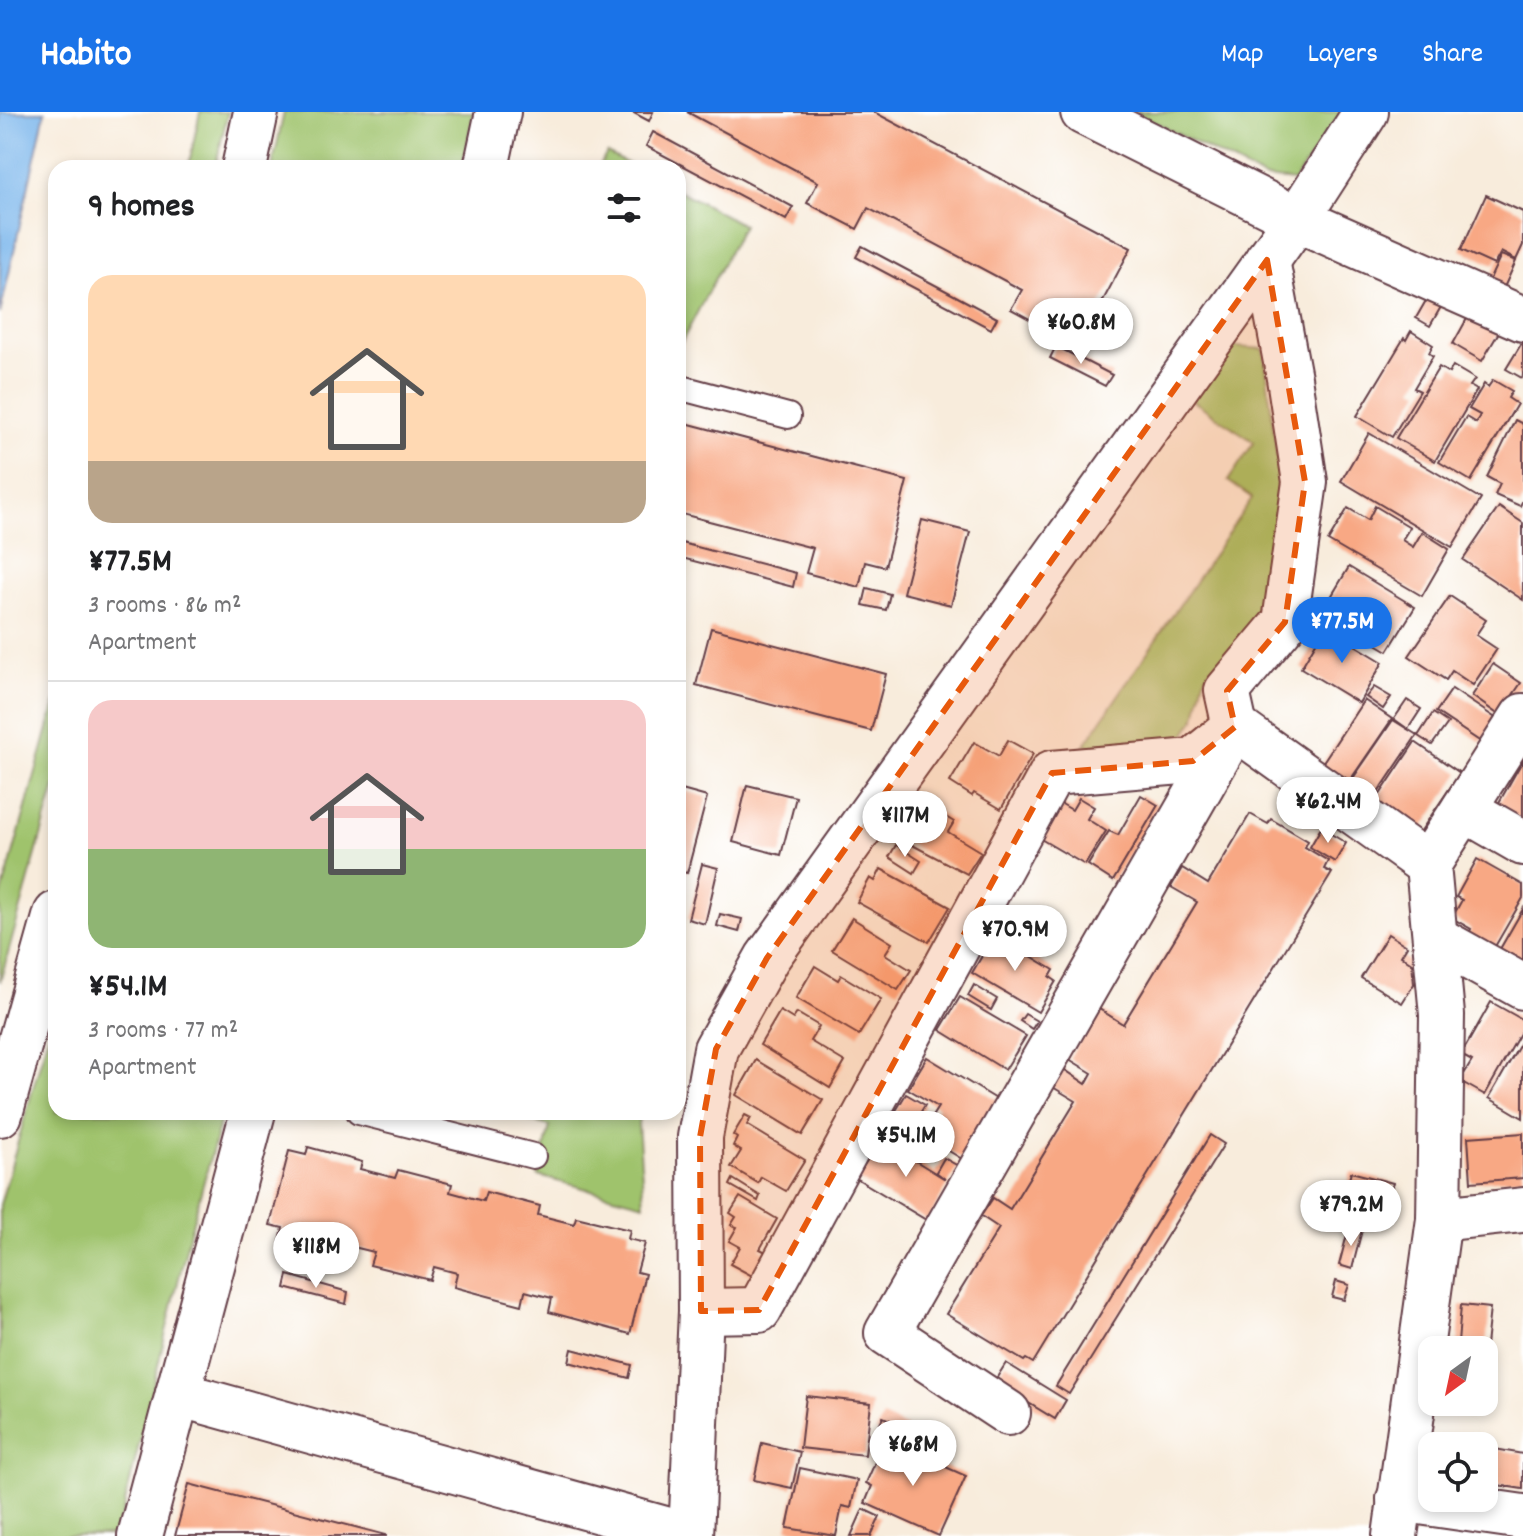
<!DOCTYPE html>
<html lang="en">
<head>
<meta charset="utf-8">
<style>
  body { margin:0; font-family:Dekko,sans-serif; background:#f2f2f2; color:#202124; height:100vh; display:flex; flex-direction:column; font-size:30px; white-space:nowrap }
  * { box-sizing:border-box; margin:0 }
  p { font-size:26px; color:#757577 }
  .icon { flex:none; width:44px; height:44px; fill:none; stroke:currentColor; stroke-width:2; stroke-linecap:round; stroke-linejoin:round }
  .map { position:relative; flex:1; overflow:hidden }
  .details { position:absolute; left:48px; top:48px; width:638px; height:960px; display:flex; flex-direction:column; background:#fff; border-radius:24px; box-shadow:0 4px 12px #0003 }
  .details>* { flex:none }
  .needle { width:52px; rotate:213deg }
  .fabs { position:absolute; left:1418px; top:1224px; display:grid; gap:16px }
  .fabs a { display:grid; place-items:center; width:80px; height:80px; border-radius:16px; background:#fff; box-shadow:0 4px 12px #0003; font-size:40px }
  .price { position:absolute; translate:-50% -68px; padding:0 18px; border-radius:28px; background:#fff; color:#222; font-size:26px; line-height:52px; filter:drop-shadow(0 2px 4px #0008) }
  .price::after { content:''; position:absolute; left:50%; top:48px; width:24px; height:18px; margin-left:-12px; background:inherit; clip-path:polygon(0 0,100% 0,50% 100%) }
  .price.active { background:#1a73e8; color:#fff }
  ul { padding:0; list-style:none }
  li { display:grid; align-content:center; gap:16px; height:424px; padding:0 40px }
  li+li { border-top:2px solid #e0e0e0 }
  li span { display:grid; place-items:center; height:248px; border-radius:24px; color:#555 }
  li>.icon { margin-inline-start:auto }
  span .icon { width:144px; height:144px; fill:#fffc; stroke-width:1 }
  li b { font-size:34px }
  h2 { display:flex; justify-content:space-between; align-items:center; height:96px; padding:0 40px; font-size:34px }
  header { display:flex; align-items:center; gap:48px; box-sizing:border-box; height:112px; padding:0 40px; background:#1a73e8; color:#fff }
  header strong { font-size:38px }
  nav { display:flex; gap:44px; margin-inline-start:auto; font-size:28px }
  .map>svg:first-child { display:block }
  .green { fill:#9fc36c; stroke:#74714c; stroke-width:2 }
  .water { fill:#79b5eb; stroke:#626a8b; stroke-width:2 }
  .building { fill:#f8a884 }
  .lines { fill:none; stroke-linecap:round; stroke-linejoin:round }
  .service-casing { stroke:#643e46; stroke-width:28 }
  .minor-casing { stroke:#643e46; stroke-width:48 }
  .tertiary-casing { stroke:#643e46; stroke-width:48 }
  .service { stroke:#fff; stroke-width:24 }
  .minor { stroke:#fff; stroke-width:44 }
  .tertiary { stroke:#fff; stroke-width:44 }
  .marked { fill:#e8590c; fill-opacity:0.2; stroke:#e8590c; stroke-width:6; stroke-dasharray:16 10; stroke-linejoin:round }
</style>
</head>
<body>
<header>
<strong>Habito</strong>
<nav><a>Map</a><a>Layers</a><a>Share</a></nav>
</header>
<div class="map">
<svg width="1523" height="1424" viewBox="0 0 1523 1424">
  <rect width="100%" height="100%" fill="#fff"/>
  <filter id="ink" filterUnits="userSpaceOnUse"><feTurbulence type="fractalNoise" baseFrequency=".0125" numOctaves="2"/><feDisplacementMap in="SourceGraphic" scale="16" xChannelSelector="R" yChannelSelector="G"/><feConvolveMatrix kernelMatrix="1 2 1 2 8 2 1 2 1" color-interpolation-filters="sRGB"/></filter>
  <filter id="wash" filterUnits="userSpaceOnUse"><feTurbulence type="fractalNoise" baseFrequency=".006" numOctaves="4" result="noise"/><feDisplacementMap in="SourceGraphic" scale="32" xChannelSelector="R" yChannelSelector="G"/><feGaussianBlur stdDeviation="1.8" result="paint"/><feColorMatrix in="noise" values="0 0 0 0 0 0 0 0 0 0 0 0 0 0 0 0 0 1.4 0 .05"/><feComposite in="paint" operator="in"/></filter>
  <g filter="url(#wash)">
    <rect width="100%" height="100%" fill="#f8ecdc"/>
    <g class="green">
      <path d="M200 0H228L215 56H188Z"/>
      <path d="M284 0H474L462 56H272Z"/>
      <path d="M1135 0H1342L1294 69 1264 66Z"/>
      <path d="M607 41 636 56H598Z"/>
      <path d="M678 78 743 113 678 237Z"/>
      <path d="M1221 234 1264 237 1280 373 1266 502 1252 525 1210 557 1203 570 1196 606 1180 630 1084 634 1252 386 1228 369 1254 330 1186 284Z"/>
      <path d="M56 588V671L0 870V789Z"/>
      <path d="M56 895V1000H223L190 1120 117 1424H0V1093Z"/>
      <path d="M497 1000H640L638 1012 644 1092 538 1064 550 1014Z"/>
    </g>
    <path class="water" d="M0 0H45L0 202Z"/>
    <g id="blocks">
      <g class="building">
        <path d="M632 0H653L649 9Z"/>
        <path d="M687 0H874L1131 136 1090 213 1069 203 1059 223 1011 197 1022 178 868 96 857 117 807 91 818 70Z"/>
        <path d="M653 20 793 95 786 108 646 34Z"/>
        <path d="M1486 83 1523 100V133L1516 148 1501 140 1494 153 1461 138Z"/>
        <path d="M862 134 997 206 991 217 856 145Z"/>
        <path d="M1501 143 1516 149 1502 180 1487 173Z"/>
        <path d="M1428 185 1442 193 1430 214 1416 206Z"/>
        <path d="M1469 203 1499 220 1482 249 1453 232Z"/>
        <path d="M1411 219 1433 233 1429 241 1433 244 1414 276 1420 279 1392 325 1357 304 1404 226 1406 228Z"/>
        <path d="M1523 229V263L1522 266 1506 257Z"/>
        <path d="M1056 234 1112 263 1105 274 1050 246Z"/>
        <path d="M1453 254 1475 267 1470 274 1477 278 1435 349 1396 326 1439 255 1449 261Z"/>
        <path d="M1493 268 1512 279 1508 286 1517 292 1471 369 1439 350 1466 305 1476 311 1480 303 1469 297 1484 272 1488 275Z"/>
        <path d="M1515 308 1523 312V388L1520 394 1495 383 1500 372 1487 365Z"/>
        <path d="M678 309 907 369 885 455 865 450 859 475 806 461 813 436 678 401Z"/>
        <path d="M1369 321 1481 387 1452 435 1341 369Z"/>
        <path d="M1375 394 1410 415 1402 428 1413 435 1422 420 1449 437 1422 484 1328 429 1348 396 1368 408Z"/>
        <path d="M1499 395 1523 411V488L1463 448Z"/>
        <path d="M922 408 970 420 951 493 903 481Z"/>
        <path d="M678 430 796 461 793 475 678 445Z"/>
        <path d="M1349 455 1415 495 1388 539 1322 500Z"/>
        <path d="M867 476 890 482 886 498 863 493Z"/>
        <path d="M1450 484 1486 508 1476 523 1497 537 1473 573 1452 559 1446 568 1409 544Z"/>
        <path d="M1325 515 1383 550 1359 591 1301 556Z"/>
        <path d="M711 516 886 562 871 619 696 573Z"/>
        <path d="M1493 552 1521 571 1499 603 1472 584Z"/>
        <path d="M1374 575 1391 585 1383 597 1366 585Z"/>
        <path d="M1452 577 1497 607 1481 630 1436 600Z"/>
        <path d="M1364 588 1392 607 1344 677 1317 659Z"/>
        <path d="M1407 588 1421 597 1408 617 1394 607Z"/>
        <path d="M1433 601 1448 611 1432 633 1418 624Z"/>
        <path d="M1393 608 1417 623 1369 694 1345 678Z"/>
        <path d="M1008 628 1033 642 1001 697 974 681 972 684 950 670 974 630 999 644Z"/>
        <path d="M1415 630 1460 661 1416 726 1371 696Z"/>
        <path d="M1523 648V709L1497 694Z"/>
        <path d="M747 673 796 685 781 743 733 730Z"/>
        <path d="M678 677 707 685 687 761 678 759Z"/>
        <path d="M1141 683 1158 693 1113 769 1088 753 1109 719 1118 723Z"/>
        <path d="M1079 686 1094 695 1087 707 1106 719 1085 753 1039 726 1060 691 1072 698Z"/>
        <path d="M923 691 954 710 948 720 981 740 967 762 901 727Z"/>
        <path d="M1250 702 1268 712 1271 707 1308 729 1305 735 1328 749 1324 757 1332 761 1033 1251 1026 1247 1024 1249 946 1202 999 1116 981 1104 993 1086 1010 1097 1076 989 1051 974 1062 956 1086 972 1092 961 1069 947 1099 897 1123 912 1197 790 1171 775 1182 756 1208 772Z"/>
        <path d="M1321 716 1346 731 1335 750 1310 735Z"/>
        <path d="M896 733 921 749 914 761 889 745Z"/>
        <path d="M1477 747 1523 773V786L1493 838 1468 824 1471 817 1452 806 1462 788 1456 785Z"/>
        <path d="M702 752 718 756 705 812 688 807Z"/>
        <path d="M881 757 950 795 929 830 857 790 870 766 875 769Z"/>
        <path d="M1523 797V851L1500 837Z"/>
        <path d="M720 802 742 807 739 820 717 814Z"/>
        <path d="M852 806 892 831 885 842 911 858 898 878 832 838Z"/>
        <path d="M995 822 1054 858 1050 865 1056 869 1038 900 972 861Z"/>
        <path d="M1388 822 1407 834 1401 844 1412 851 1414 872 1402 891 1361 866Z"/>
        <path d="M815 854 838 868 841 863 881 887 859 923 796 886Z"/>
        <path d="M974 873 997 887 991 898 968 884Z"/>
        <path d="M960 885 1026 924 1005 958 940 918Z"/>
        <path d="M1491 890 1523 908V916L1485 983 1460 969 1472 949 1461 943Z"/>
        <path d="M780 899 793 907 797 901 819 914 810 929 845 950 830 976 760 933Z"/>
        <path d="M1025 902 1037 909 1032 917 1020 909Z"/>
        <path d="M1523 927V1006L1489 986Z"/>
        <path d="M927 945 998 988 962 1047 921 1022 938 995 908 977Z"/>
        <path d="M756 948 823 988 802 1023 736 983Z"/>
        <path d="M906 982 925 993 910 1018 891 1007Z"/>
        <path d="M745 1003 751 1006 747 1013 805 1048 786 1079 761 1065 758 1071 731 1055 741 1039 733 1034 737 1026 733 1023Z"/>
        <path d="M1523 1021V1066L1471 1070 1468 1025Z"/>
        <path d="M1210 1023 1224 1032 1069 1282 1056 1274Z"/>
        <path d="M880 1027 945 1067 936 1060 944 1046 958 1054 928 1109 856 1066Z"/>
        <path d="M308 1035 362 1050 360 1057 395 1066 398 1058 452 1072 450 1080 483 1089 486 1080 540 1094 538 1103 574 1112 576 1105 630 1118 628 1127 645 1131 637 1160 645 1162 630 1222 549 1200 552 1186 525 1179 522 1193 454 1175 457 1161 434 1155 430 1168 370 1153 374 1140 345 1133 341 1146 280 1130 283 1116 270 1113 289 1039 306 1043Z"/>
        <path d="M1351 1060 1393 1071 1382 1112 1340 1101Z"/>
        <path d="M733 1067 760 1084 758 1089 730 1073Z"/>
        <path d="M740 1085 777 1107 760 1137 768 1141 754 1165 730 1152 740 1135 729 1129 737 1115 731 1113 736 1105 730 1101Z"/>
        <path d="M1349 1115 1362 1118 1352 1157 1339 1153Z"/>
        <path d="M288 1163 348 1180 346 1192 285 1176Z"/>
        <path d="M1336 1169 1349 1173 1344 1188 1332 1185Z"/>
        <path d="M1461 1193 1490 1196 1486 1234 1458 1231Z"/>
        <path d="M572 1237 632 1253 629 1266 569 1250Z"/>
        <path d="M1006 1251 1066 1288 1055 1307 994 1270Z"/>
        <path d="M806 1284 871 1291 865 1343 800 1336Z"/>
        <path d="M883 1305 907 1316 901 1330 876 1319Z"/>
        <path d="M885 1328 966 1364 939 1424 865 1391 872 1374 866 1371Z"/>
        <path d="M762 1331 800 1340 792 1376 754 1368Z"/>
        <path d="M1484 1335 1523 1342V1377L1484 1371Z"/>
        <path d="M800 1356 857 1368 851 1396 842 1394 836 1424 787 1416Z"/>
        <path d="M189 1372 386 1423V1424H175Z"/>
        <path d="M863 1397 880 1405 871 1424H851Z"/>
      </g>
    </g>
  </g>
  <g filter="url(#ink)">
    <use href="#blocks" fill-opacity="0" stroke="#643e46" stroke-width="2"/>
    <g class="lines">
      <g class="service-casing">
        <g id="service">
          <path d="M678 275 788 304"/>
          <path d="M359 1000 533 1044"/>
        </g>
      </g>
      <g class="minor-casing">
        <g id="minor">
          <path d="M1083 0 1297 107 1523 207"/>
          <path d="M486 56 498 0"/>
          <path d="M1464 697 1523 731"/>
          <path d="M1435 826 1523 875"/>
          <path d="M1439 1107 1523 1098"/>
          <path d="M701 1199 759 1198 1052 661 1193 649 1235 615 1227 579 1285 510 1305 370 1289 266 1267 148"/>
          <path d="M178 1282 690 1424"/>
          <path d="M1008 1301 887 1221 1235 615 1428 753"/>
          <path d="M1399 1387 1523 1405"/>
          <path d="M140 1424 253 1000"/>
          <path d="M691 1424 701 1199 700 1025 716 937 767 846 1297 107 1366 0"/>
          <path d="M1395 1424 1439 1107 1442 903 1428 753 1523 604"/>
        </g>
      </g>
      <g class="tertiary-casing">
        <g id="tertiary">
          <path d="M244 56 256 0"/>
          <path d="M0 1002 56 802"/>
        </g>
      </g>
      <use href="#service" class="service"/>
      <use href="#minor" class="minor"/>
      <use href="#tertiary" class="tertiary"/>
    </g>
  </g>
  <path class="marked" d="M1267 148 1305 370 1285 510 1227 579 1235 615 1193 649 1052 661 759 1198 701 1199 700 1025 716 937 767 846Z"/>
</svg>
<div class="fabs">
<a><svg class="needle" viewBox="-14 -14 28 28"><path d="M0-13l5 13h-10z" fill="#e53935"/><path d="M0 13l5-13h-10z" fill="#757577"/></svg></a>
<a><svg class="icon" aria-label="locate" viewBox="0 0 24 24"><circle cx="12" cy="12" r="6"/><path d="M12 2v4M12 18v4M2 12h4M18 12h4"/></svg></a>
</div>
<b class="price" style="left:1081px;top:254px">¥60.8M</b>
<b class="price active" style="left:1342px;top:553px">¥77.5M</b>
<b class="price" style="left:1328px;top:733px">¥62.4M</b>
<b class="price" style="left:905px;top:747px">¥117M</b>
<b class="price" style="left:1015px;top:861px">¥70.9M</b>
<b class="price" style="left:906px;top:1067px">¥54.1M</b>
<b class="price" style="left:1351px;top:1136px">¥79.2M</b>
<b class="price" style="left:316px;top:1178px">¥118M</b>
<b class="price" style="left:913px;top:1376px">¥68M</b>
<section class="details">
<h2>9 homes<svg class="icon" aria-label="filters" viewBox="0 0 24 24"><path d="M4 7h16M4 17h16"/><circle cx="9" cy="7" r="2"/><circle cx="15" cy="17" r="2"/></svg></h2>
<ul>
<li><span style="background:linear-gradient(#ffd9b3 75%,#b9a48a 0)"><svg class="icon" aria-label="home" viewBox="0 0 24 24"><path d="M3 11l9-7 9 7M6 9v11h12V9"/></svg></span><div><b>¥77.5M</b><p>3 rooms · 86 m²</p><p>Apartment</p></div></li>
<li><span style="background:linear-gradient(#f6c9c9 60%,#8fb573 0)"><svg class="icon" aria-label="home" viewBox="0 0 24 24"><path d="M3 11l9-7 9 7M6 9v11h12V9"/></svg></span><div><b>¥54.1M</b><p>3 rooms · 77 m²</p><p>Apartment</p></div></li>
</ul>
</section>
</div>
</body>
</html>
